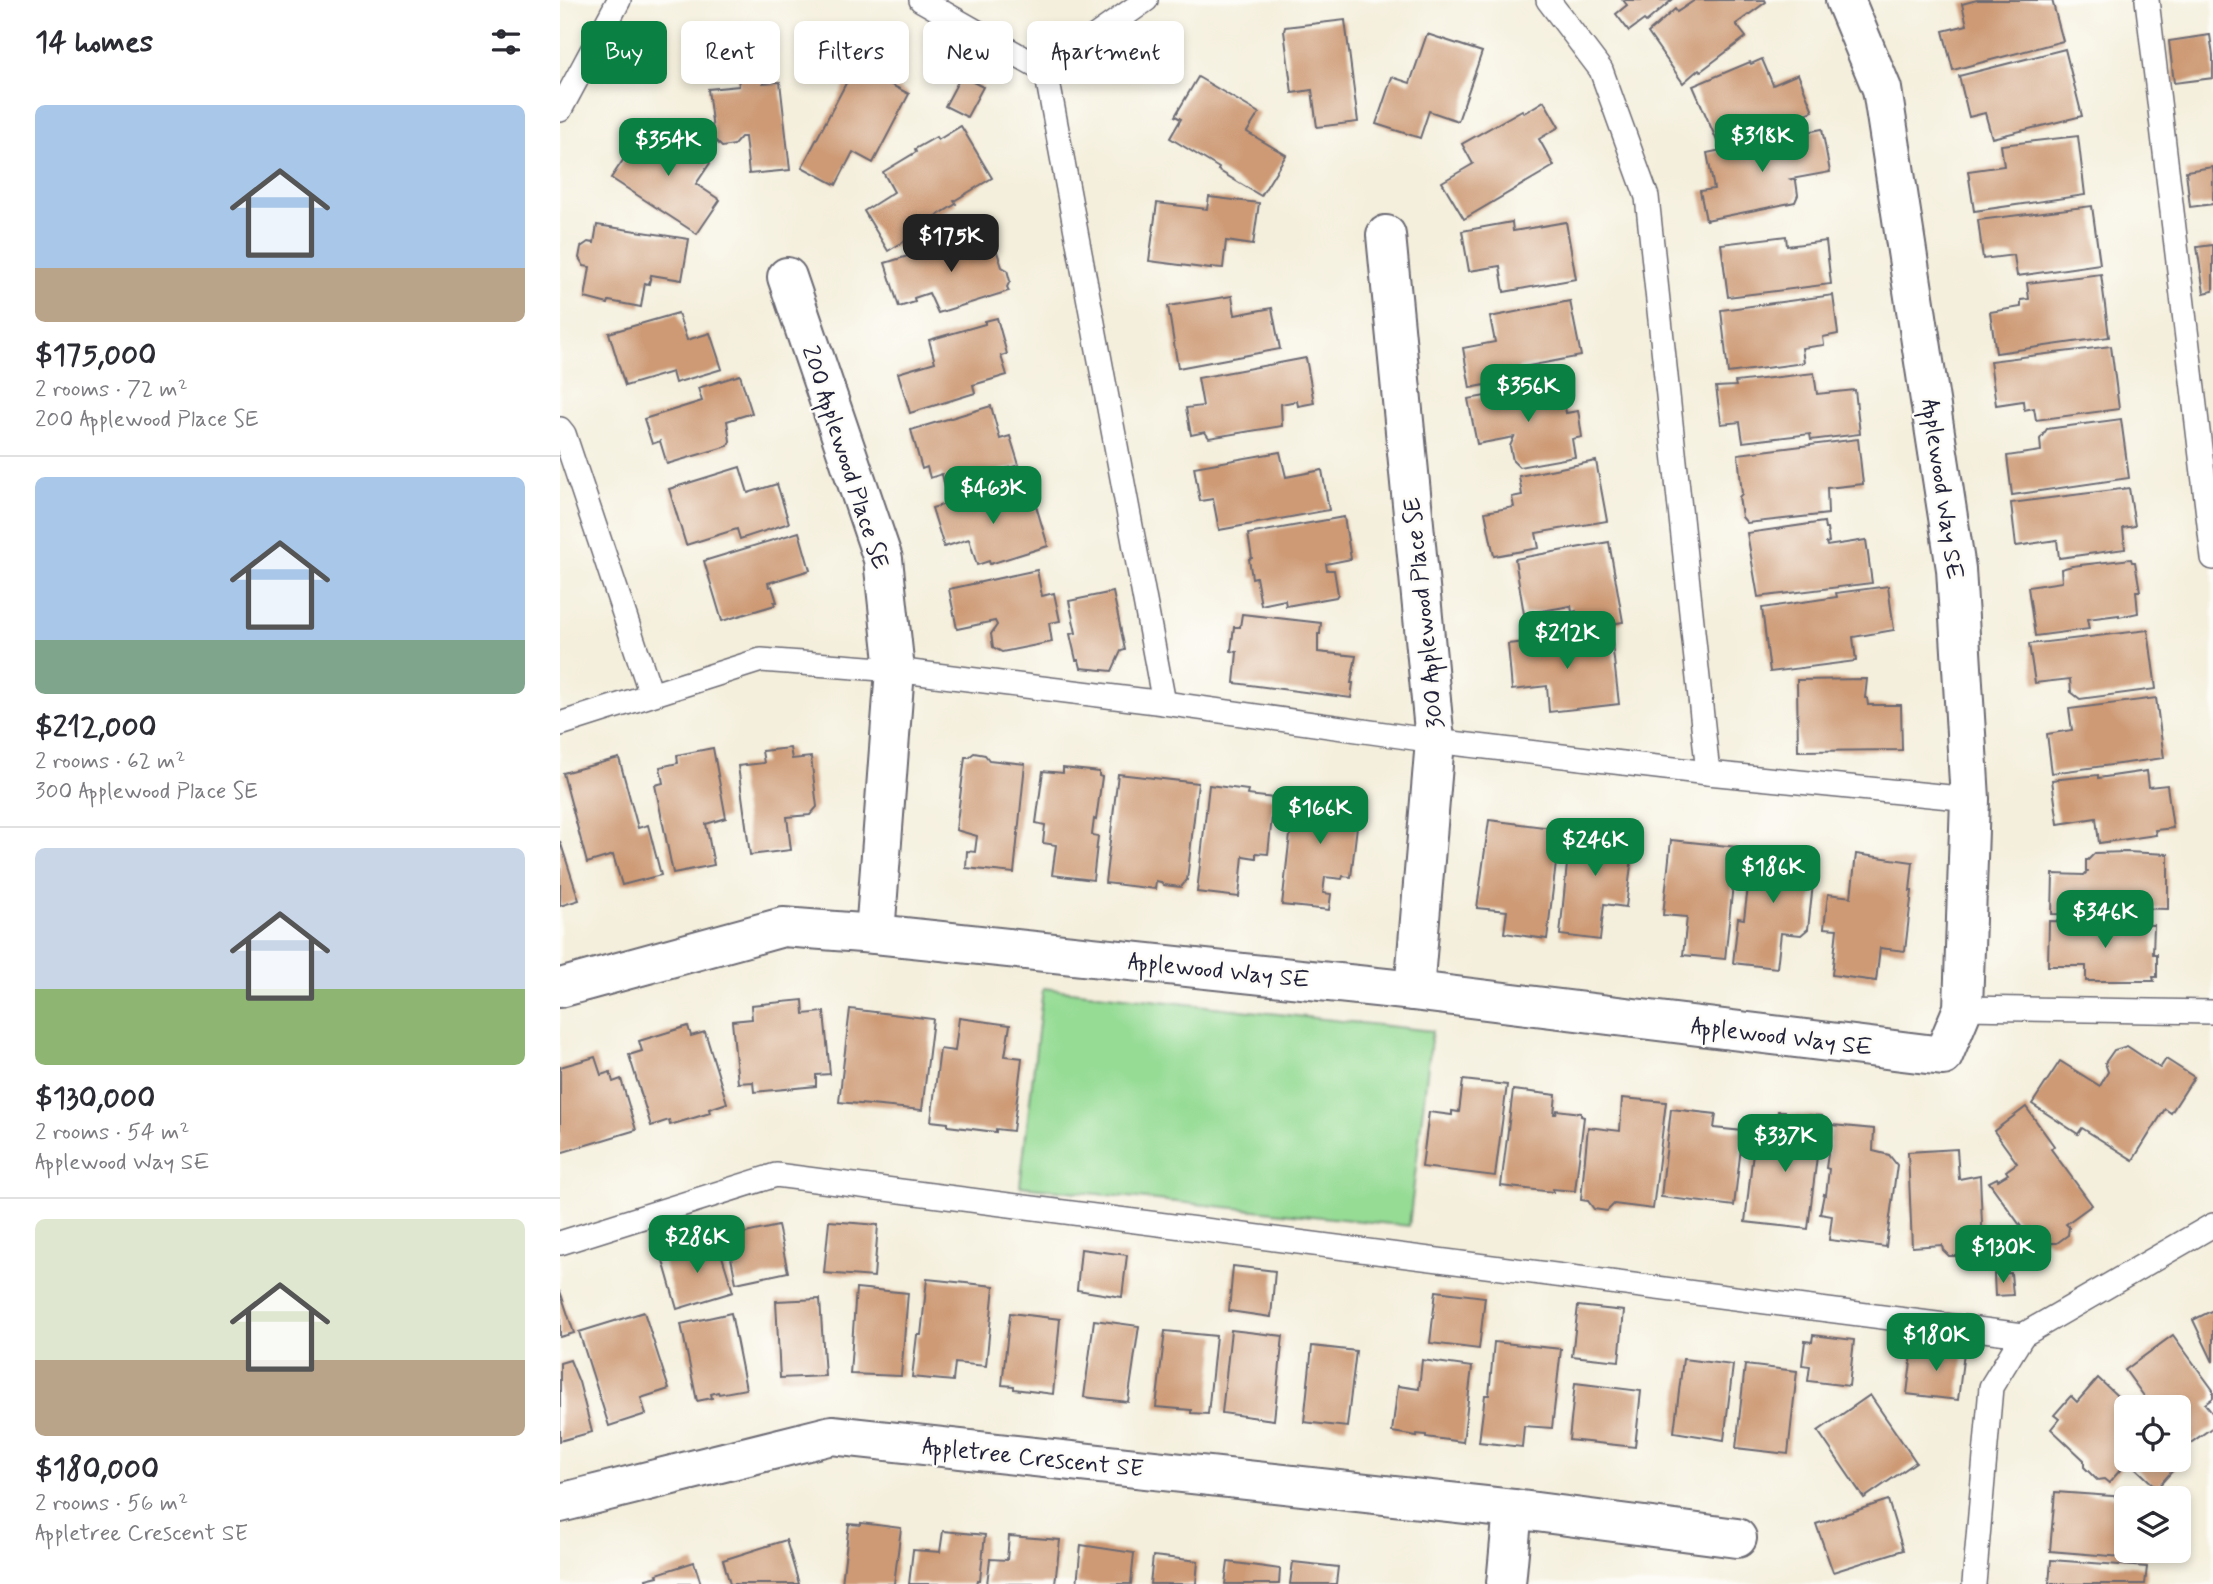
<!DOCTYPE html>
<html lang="en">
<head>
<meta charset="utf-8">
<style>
  body { margin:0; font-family:Mynerve,sans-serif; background:#f2f2f3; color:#2b2b33; height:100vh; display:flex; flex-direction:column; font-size:26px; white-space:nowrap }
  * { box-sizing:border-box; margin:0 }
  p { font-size:23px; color:#7c7c81 }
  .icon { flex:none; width:38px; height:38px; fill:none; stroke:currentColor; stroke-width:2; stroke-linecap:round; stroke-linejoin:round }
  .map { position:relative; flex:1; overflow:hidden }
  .drawer { display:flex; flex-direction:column; background:#fff; width:560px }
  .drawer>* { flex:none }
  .top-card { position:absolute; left:21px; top:21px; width:665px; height:63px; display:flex; gap:14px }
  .fabs { position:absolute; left:1554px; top:1395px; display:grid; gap:14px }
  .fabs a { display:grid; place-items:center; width:77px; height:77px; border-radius:10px; background:#fff; box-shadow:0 4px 10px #0003; font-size:35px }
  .price { position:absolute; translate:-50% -60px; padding:0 16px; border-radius:14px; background:#0b8043; color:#fff; font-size:23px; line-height:46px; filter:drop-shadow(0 2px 4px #0008) }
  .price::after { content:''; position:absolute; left:50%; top:42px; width:21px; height:16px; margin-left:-10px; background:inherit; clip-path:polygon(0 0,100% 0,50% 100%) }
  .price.active { background:#222; color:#fff }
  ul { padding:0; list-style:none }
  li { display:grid; align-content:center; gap:14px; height:371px; padding:0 35px }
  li+li { border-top:2px solid #e1e1e2 }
  li span { display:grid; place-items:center; height:217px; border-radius:10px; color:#555 }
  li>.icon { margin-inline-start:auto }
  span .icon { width:126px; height:126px; fill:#fffc; stroke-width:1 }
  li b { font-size:30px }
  h2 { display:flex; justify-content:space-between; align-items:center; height:84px; padding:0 35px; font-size:30px }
  .pill { padding:0 24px; border-radius:10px; background:#fff; box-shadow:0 4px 10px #0003; font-size:24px; line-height:63px }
  .pill.active { background:#0b8043; color:#fff }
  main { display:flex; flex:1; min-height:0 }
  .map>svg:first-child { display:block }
  .green { fill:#96dc95; stroke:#5c7f68; stroke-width:2 }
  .building { fill:#cd9a74 }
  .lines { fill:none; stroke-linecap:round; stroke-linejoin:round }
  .lane-casing { stroke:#6c6a73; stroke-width:26 }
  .street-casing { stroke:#6c6a73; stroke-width:42 }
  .lane { stroke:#fff; stroke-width:23 }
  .street { stroke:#fff; stroke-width:38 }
  .labels { text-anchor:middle; stroke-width:5; stroke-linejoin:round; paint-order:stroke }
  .street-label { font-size:24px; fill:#22223b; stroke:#fdfcf7 }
</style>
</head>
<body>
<main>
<section class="drawer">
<h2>14 homes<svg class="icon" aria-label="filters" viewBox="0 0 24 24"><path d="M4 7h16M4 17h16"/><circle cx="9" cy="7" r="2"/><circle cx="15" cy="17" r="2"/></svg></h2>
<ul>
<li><span style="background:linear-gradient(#a9c7e8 75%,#b9a48a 0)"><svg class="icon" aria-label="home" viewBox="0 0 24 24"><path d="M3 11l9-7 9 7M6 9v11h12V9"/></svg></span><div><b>$175,000</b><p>2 rooms · 72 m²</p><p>200 Applewood Place SE</p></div></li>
<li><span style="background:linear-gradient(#a9c7e8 75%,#7fa58c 0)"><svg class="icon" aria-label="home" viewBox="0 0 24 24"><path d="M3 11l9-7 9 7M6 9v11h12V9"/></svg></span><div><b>$212,000</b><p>2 rooms · 62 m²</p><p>300 Applewood Place SE</p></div></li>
<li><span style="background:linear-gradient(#c9d6e8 65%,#8fb573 0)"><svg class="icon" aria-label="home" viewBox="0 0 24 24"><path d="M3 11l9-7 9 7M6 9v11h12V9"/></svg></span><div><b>$130,000</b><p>2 rooms · 54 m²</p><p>Applewood Way SE</p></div></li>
<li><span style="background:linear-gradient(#dfe7d0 65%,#b9a48a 0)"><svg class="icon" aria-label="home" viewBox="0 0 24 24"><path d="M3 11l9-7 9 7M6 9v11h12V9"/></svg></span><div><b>$180,000</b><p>2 rooms · 56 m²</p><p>Appletree Crescent SE</p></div></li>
</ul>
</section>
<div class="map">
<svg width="1653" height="1584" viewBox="0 0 1653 1584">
  <rect width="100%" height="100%" fill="#fdfcf7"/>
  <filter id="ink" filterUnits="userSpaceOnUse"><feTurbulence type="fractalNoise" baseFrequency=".0143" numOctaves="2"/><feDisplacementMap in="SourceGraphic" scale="14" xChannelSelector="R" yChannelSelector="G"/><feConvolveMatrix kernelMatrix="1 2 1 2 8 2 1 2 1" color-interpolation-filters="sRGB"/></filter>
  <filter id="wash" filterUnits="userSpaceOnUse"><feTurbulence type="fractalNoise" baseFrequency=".00686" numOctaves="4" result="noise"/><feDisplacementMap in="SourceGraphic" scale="28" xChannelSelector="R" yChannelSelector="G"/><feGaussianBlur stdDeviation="1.57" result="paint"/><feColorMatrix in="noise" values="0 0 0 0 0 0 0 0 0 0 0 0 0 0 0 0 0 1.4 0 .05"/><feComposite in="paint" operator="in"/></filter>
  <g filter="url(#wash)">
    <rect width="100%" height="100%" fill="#f4efdc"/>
    <path class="green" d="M483 988 872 1031 849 1226 460 1186Z"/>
    <g id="blocks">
      <g class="building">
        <path d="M1063 0H1112L1086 22 1084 20 1069 31 1056 14 1067 5Z"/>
        <path d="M1135 0H1205L1206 2 1176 24 1186 37 1141 71 1139 69 1123 83 1088 33 1115 9 1117 12Z"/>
        <path d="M1417 0H1492L1503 41 1393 70 1383 31 1407 25 1402 4Z"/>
        <path d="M785 20 798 122 757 127 752 90 732 93 724 31 725 27Z"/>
        <path d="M867 34 922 52 898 121 869 111 860 138 816 124 832 77 850 83Z"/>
        <path d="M1650 35 1653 56V78L1614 83 1609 41Z"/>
        <path d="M1505 49 1522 116 1432 138 1425 113 1409 117 1399 76Z"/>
        <path d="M1202 59 1213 85 1238 74 1253 111 1207 131 1204 121 1157 141 1133 86 1190 62 1191 64Z"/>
        <path d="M295 66 349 94 313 163 293 152 276 185 242 167Z"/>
        <path d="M201 67 203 83 220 82 230 170 189 174 185 137H181L174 145 162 147 154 139 148 89 179 86 177 70Z"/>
        <path d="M401 76 423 87 407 117 385 106Z"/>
        <path d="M638 77 699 113 687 132 726 155 701 196 658 170 659 168 610 138 621 119 615 116Z"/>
        <path d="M984 101 999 127 979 139 994 166 904 219 882 182 913 164 902 144 962 110 964 113Z"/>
        <path d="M89 122 150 163 136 184 160 200 137 234 51 178Z"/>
        <path d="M401 126 432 178 394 201 396 204 370 220 373 224 328 251 304 211 334 192 323 172 356 152 355 149 376 137 378 140Z"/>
        <path d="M1262 129 1270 172 1231 179 1236 181 1238 195 1235 202 1146 220 1140 191 1154 189 1147 153Z"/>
        <path d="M1518 136 1525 195 1414 211 1408 171 1444 166 1441 145Z"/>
        <path d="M1653 167V204L1630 207 1626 171Z"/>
        <path d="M649 197 699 203 693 245 666 241 663 268 651 267V269L589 261 597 203 647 209Z"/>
        <path d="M1532 206 1540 264 1457 276 1454 255 1423 259 1418 220Z"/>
        <path d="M952 222 953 231 1006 222 1016 279 944 292 940 266 909 271 902 231Z"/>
        <path d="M37 225 129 239 122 280 91 275 89 284 85 283 81 307 49 301 48 304 25 298 30 267 24 266 19 258 21 247 28 242 34 243Z"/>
        <path d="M430 231 442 267 447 270 450 281 447 287 449 291 378 313 369 293 354 298 355 302 339 307 325 263Z"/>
        <path d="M1226 236 1227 246 1266 241 1271 284 1168 297 1161 244Z"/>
        <path d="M1653 245V291L1644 293 1637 247Z"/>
        <path d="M1541 274 1549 337 1436 353 1430 312 1461 307V300L1469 299 1467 283Z"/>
        <path d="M1273 295 1278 334 1263 337 1264 345 1242 348 1244 363 1168 373 1161 310Z"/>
        <path d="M672 296 675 315 712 308 720 349 618 368 608 306Z"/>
        <path d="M1010 301 1021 356 958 368 960 378 910 388 903 348 935 342 930 317Z"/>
        <path d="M118 313 127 340 150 333 162 369 115 383 112 372 65 386 49 333Z"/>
        <path d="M437 318 447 354 441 356 447 375 413 385 415 393 350 413 338 373 375 362 369 340 425 324V321Z"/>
        <path d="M1551 346 1559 409 1476 420 1474 408 1464 410 1463 401 1436 405 1430 361Z"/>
        <path d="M746 358 754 403 738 406 737 401 721 404 722 426 649 438 645 432 631 435 626 408 643 406 638 378Z"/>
        <path d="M1254 373 1257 394 1295 390 1300 434 1251 440 1250 434 1183 442 1180 422 1161 424 1156 387 1176 386 1175 382Z"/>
        <path d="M180 375 192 413 167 421 170 441 168 446 107 464 100 441 92 444 84 419 142 401 138 388Z"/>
        <path d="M1001 383 1006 413 1018 411 1019 416 1022 437 1012 439 1015 457 959 467 953 461 950 446 954 437 917 444 908 399Z"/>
        <path d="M431 406 440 439 450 436 459 465 385 487 382 474 370 478 367 467 362 469 351 430Z"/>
        <path d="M1561 419 1569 478 1452 495 1447 456 1481 451 1480 439 1487 429Z"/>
        <path d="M1298 439 1303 484 1267 488 1268 514 1187 523 1182 517 1179 497 1182 494 1178 454Z"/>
        <path d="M720 452 726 477 762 470 769 510 659 530 653 499 640 501 634 467Z"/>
        <path d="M1036 461 1047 521 976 533 979 548 934 556 925 512 954 507 952 497 962 495 959 476Z"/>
        <path d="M180 467 188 493 217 484 229 523 180 539 177 529 126 545 109 489Z"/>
        <path d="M1569 488 1575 526 1563 528 1565 549 1499 558 1497 540 1456 546 1451 503Z"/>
        <path d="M471 489 488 546 430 564 429 561 417 565 409 539 384 547 372 508 420 494 423 505Z"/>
        <path d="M784 517 791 559 766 564 767 570H774L778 594 776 597 726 606 725 600 701 605 696 577 692 578 689 559 692 558 688 534Z"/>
        <path d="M1264 522 1265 529H1267L1269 542 1266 543 1267 546 1306 540 1312 583 1198 597 1187 533Z"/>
        <path d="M239 532 250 570 208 583 209 587 212 586 217 602H214L215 605 162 621 144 561Z"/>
        <path d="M1049 542 1063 622 1021 629 1016 611 1012 612 1011 606 964 614 955 559Z"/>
        <path d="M1571 559 1572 562H1575L1580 591H1576L1578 613 1559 617V615L1527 619 1529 629 1475 636 1468 587 1502 582 1501 569 1512 566Z"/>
        <path d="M477 570 482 596 494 593 500 621 489 623 492 642 442 652 433 647 431 634 437 625 435 621 397 629 389 589Z"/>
        <path d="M1328 586 1334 630 1293 637 1296 661 1210 672 1202 608 1277 597 1276 593Z"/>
        <path d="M553 592 565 650 561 651 552 671 521 668 519 660H516L510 634 516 633 509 601Z"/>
        <path d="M682 614 761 623 760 634H758V652L796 656 791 683H793L791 698 674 683 677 652 671 651 674 627H680Z"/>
        <path d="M1588 630 1596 689 1520 699 1511 692 1510 679 1475 683 1469 644Z"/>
        <path d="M1051 633 1059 704 989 712 987 686 952 690 948 644Z"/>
        <path d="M1307 679 1305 698H1307L1308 705H1341L1342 750 1238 751 1237 680Z"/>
        <path d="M1596 698 1604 758 1492 773 1487 734 1512 730 1509 709Z"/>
        <path d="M153 748 166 818 146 824 154 865 113 873 95 785 103 783 100 767 118 763 117 755Z"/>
        <path d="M230 748 232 759 251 757 257 807 250 815 227 817 231 850 190 855 178 766 204 763 202 751Z"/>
        <path d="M414 753 425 755 429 760 465 764 454 873 406 868 407 851 415 852 417 836 396 830 405 757H409Z"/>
        <path d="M59 758 78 828 88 825 101 875 62 885 53 855 27 863 3 773Z"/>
        <path d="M503 768 539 772V776L542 777 536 820 534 819 532 835 538 836 533 880 492 875 496 845 483 843 485 825 476 823 483 771 503 773Z"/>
        <path d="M1587 771 1589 787 1607 785 1613 828 1595 830 1596 835 1539 843 1536 818 1498 824 1492 780 1538 775V778Z"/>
        <path d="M558 774 638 783 627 880 621 887 604 885 601 882 596 881 595 889 545 883Z"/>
        <path d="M649 785 688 790 687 795 714 798 708 854 696 853V858L683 856 679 897 637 892Z"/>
        <path d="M735 791 774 795 778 791 794 793 797 800 800 801 791 877 783 876 782 879 765 877 763 893 771 894 769 910 722 905Z"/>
        <path d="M929 820 1000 829 987 939 944 933 947 911 917 908Z"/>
        <path d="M1011 824 1075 831 1066 907 1044 904 1040 940 1000 935Z"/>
        <path d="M1111 840 1177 847 1165 959 1123 955 1127 917 1103 915Z"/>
        <path d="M0 841 19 900 0 906Z"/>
        <path d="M1189 850 1256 857 1248 929 1241 935 1221 933 1217 968 1173 963 1178 918 1184 919 1188 887 1180 886 1182 873 1187 874Z"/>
        <path d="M1566 852 1608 854V909L1571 908 1566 915 1492 914 1493 874 1524 875 1528 871H1526V860H1528L1535 853Z"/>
        <path d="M1296 854 1353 862 1350 891H1352L1345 951 1320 948 1316 981 1272 975 1277 929 1264 928 1268 894 1291 897Z"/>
        <path d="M1489 921 1594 925 1593 954H1597V977H1593L1594 981H1526V966H1488Z"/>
        <path d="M243 1000 244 1014 264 1012 270 1074 256 1075V1086L194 1092 193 1082 178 1083 172 1021 192 1019 191 1005Z"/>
        <path d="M290 1009 373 1019 362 1110 279 1102Z"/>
        <path d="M399 1018 450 1025 445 1056 462 1058 453 1131 436 1129V1132L388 1126V1123L371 1121 380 1049 395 1051Z"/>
        <path d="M128 1026 131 1036 145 1032 167 1103 149 1109 150 1113 110 1125 109 1120 91 1126 69 1055 82 1051 79 1041Z"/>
        <path d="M1567 1046 1600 1068 1606 1059 1634 1077 1611 1113 1605 1109 1573 1160 1522 1128 1518 1134 1472 1104 1500 1061 1540 1086 1548 1072 1545 1063 1554 1050Z"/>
        <path d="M35 1057 41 1075 50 1072 53 1082 61 1079 76 1130 0 1153V1067Z"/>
        <path d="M903 1080 947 1085 935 1176 862 1167 869 1112 892 1115V1111L899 1112Z"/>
        <path d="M953 1090 996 1095 994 1114H996L997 1110 1021 1113V1116L1024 1117 1015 1191 993 1189V1192L941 1186Z"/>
        <path d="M1062 1098 1106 1102 1093 1209 1054 1204 1047 1211 1034 1209 1028 1201 1021 1200 1028 1127 1060 1131Z"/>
        <path d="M1466 1107 1494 1146 1491 1149 1532 1205 1506 1224 1509 1227 1508 1235 1497 1243H1489L1486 1238 1475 1246 1429 1182 1437 1178 1438 1180 1448 1174 1446 1171 1457 1163 1434 1131Z"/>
        <path d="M1111 1109 1156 1114 1154 1128 1183 1131 1174 1206 1101 1197Z"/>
        <path d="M1218 1111H1225V1114L1262 1116 1248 1229 1185 1222 1193 1152 1202 1145 1213 1146Z"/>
        <path d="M1272 1125 1314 1129 1313 1151 1329 1155 1337 1165 1326 1247 1269 1240 1272 1216 1260 1214 1264 1194 1266 1195 1269 1169 1266 1168Z"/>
        <path d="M1397 1149 1399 1179 1420 1175 1423 1248 1405 1249 1399 1256H1389L1383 1250 1382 1245 1352 1247 1348 1152Z"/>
        <path d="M269 1221 318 1225 314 1277 264 1273Z"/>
        <path d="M218 1226 228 1272 176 1283 167 1237Z"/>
        <path d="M157 1240 173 1292 117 1309 102 1257Z"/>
        <path d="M521 1249 567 1255 562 1297 517 1290Z"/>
        <path d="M673 1266 715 1271 711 1317 669 1311Z"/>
        <path d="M1451 1273 1453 1295 1435 1296 1434 1274Z"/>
        <path d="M367 1279 434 1286 426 1366 395 1363 393 1381 352 1377 357 1335H361Z"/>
        <path d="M296 1288 348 1293 341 1376 290 1374Z"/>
        <path d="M0 1291 14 1333 0 1337Z"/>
        <path d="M876 1291 925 1297 919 1349 870 1343Z"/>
        <path d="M260 1299 265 1376 220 1378 216 1301Z"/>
        <path d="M1018 1306 1064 1311 1059 1361 1012 1356Z"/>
        <path d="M1653 1310V1362L1633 1320Z"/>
        <path d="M84 1312 109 1389 81 1398 86 1414 49 1426 19 1332Z"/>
        <path d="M171 1313 186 1389 159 1394 158 1392 151 1394 152 1398 137 1401 121 1324Z"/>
        <path d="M450 1313 500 1319 493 1394 454 1389V1386L442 1385Z"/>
        <path d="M534 1320 579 1326 568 1402 524 1397Z"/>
        <path d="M671 1330 723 1336 714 1420 662 1413Z"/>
        <path d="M605 1331 656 1336 648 1414 631 1413V1410L596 1407Z"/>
        <path d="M1253 1335 1294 1340 1289 1386 1248 1381 1250 1366 1242 1365 1245 1341 1252 1342Z"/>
        <path d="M1613 1335 1653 1390V1398L1645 1404 1653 1414V1427L1622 1449 1619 1445V1407H1592L1565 1370Z"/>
        <path d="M934 1342 1001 1349 992 1428 964 1426 962 1447 919 1442 925 1395H929Z"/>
        <path d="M752 1346 796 1351 787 1427 744 1422Z"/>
        <path d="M1353 1346 1404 1352 1398 1400 1347 1394Z"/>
        <path d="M1123 1359 1173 1365 1164 1440 1114 1432Z"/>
        <path d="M10 1360 19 1382 32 1432 0 1441V1363Z"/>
        <path d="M862 1360 912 1367 903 1442 866 1437V1435L857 1434V1436L832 1432 838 1386 859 1389Z"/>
        <path d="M1185 1365 1237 1371 1228 1454 1176 1448Z"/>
        <path d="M1538 1378 1569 1407H1566V1460H1619V1453L1624 1458 1597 1488 1568 1461 1549 1483 1544 1479 1537 1480 1524 1467V1460L1491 1429 1499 1419 1494 1415 1509 1398 1511 1396 1517 1402Z"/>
        <path d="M1015 1383 1081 1391 1075 1447 1009 1440Z"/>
        <path d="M1310 1395 1356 1462 1304 1498 1258 1431Z"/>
        <path d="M1495 1492 1566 1497V1550H1588L1587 1559 1490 1551Z"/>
        <path d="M1328 1500 1343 1550 1273 1572 1256 1524Z"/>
        <path d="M301 1523 341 1528 334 1584H282L289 1524 301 1525Z"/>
        <path d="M383 1531 425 1535 420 1580H417L416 1584H349L353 1550 380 1552Z"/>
        <path d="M449 1536 500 1540 495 1584H427L430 1559 447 1560Z"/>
        <path d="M226 1540 239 1584H170L163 1560Z"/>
        <path d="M521 1545 574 1553 571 1584H517Z"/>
        <path d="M593 1556 638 1561 636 1584H590Z"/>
        <path d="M1491 1560 1587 1567 1585 1584H1489Z"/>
        <path d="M134 1562 141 1584H87L86 1579 98 1576 97 1574Z"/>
        <path d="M668 1562 720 1569 719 1584H665Z"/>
        <path d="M733 1562 778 1567 776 1584H730Z"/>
      </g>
    </g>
  </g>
  <g filter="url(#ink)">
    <use href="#blocks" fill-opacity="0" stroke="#6c6a73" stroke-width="2"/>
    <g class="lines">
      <g class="lane-casing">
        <g id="lane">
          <path d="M361 0 486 71 586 0"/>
          <path d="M988 0 1041 70 1087 197 1148 773"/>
          <path d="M1587 0 1653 558"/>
          <path d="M486 71 604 703"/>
          <path d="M0 110 59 0"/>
          <path d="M0 429 4 434 91 694"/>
          <path d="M0 724 201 660 335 670 604 703 875 741 1148 773 1410 799"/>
          <path d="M1403 1008 1653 1012"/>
          <path d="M0 1243 216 1175 1463 1335"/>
          <path d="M1414 1584 1431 1387 1463 1335 1653 1225"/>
        </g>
      </g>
      <g class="street-casing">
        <g id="street">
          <path d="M826 235 875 741 854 991"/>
          <path d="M227 277 323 559 335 670 315 934"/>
          <path d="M0 988 223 927 315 934 854 991 1383 1056 1403 1008 1410 799 1396 569 1322 89 1285 0"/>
          <path d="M0 1503 272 1435 953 1509 1177 1538"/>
          <path d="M946 1584 953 1509"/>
        </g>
      </g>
      <use href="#lane" class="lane"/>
      <use href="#street" class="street"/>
    </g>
  </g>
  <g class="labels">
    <g class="street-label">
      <text transform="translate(286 457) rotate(72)" y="8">200 Applewood Place SE</text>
      <text transform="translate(1383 489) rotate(82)" y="8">Applewood Way SE</text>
      <text transform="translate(863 613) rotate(-96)" y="8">300 Applewood Place SE</text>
      <text transform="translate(659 970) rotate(6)" y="8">Applewood Way SE</text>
      <text transform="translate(1222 1036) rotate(7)" y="8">Applewood Way SE</text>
      <text transform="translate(473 1457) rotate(6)" y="8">Appletree Crescent SE</text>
    </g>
  </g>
</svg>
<div class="fabs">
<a><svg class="icon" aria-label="locate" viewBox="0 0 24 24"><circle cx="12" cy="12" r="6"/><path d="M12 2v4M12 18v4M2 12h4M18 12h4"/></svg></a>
<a><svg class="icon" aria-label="layers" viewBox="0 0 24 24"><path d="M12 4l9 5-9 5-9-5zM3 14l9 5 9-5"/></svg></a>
</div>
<b class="price" style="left:1202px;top:174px">$318K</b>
<b class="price" style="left:108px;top:178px">$354K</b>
<b class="price active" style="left:391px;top:274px">$175K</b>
<b class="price" style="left:968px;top:424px">$356K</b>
<b class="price" style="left:433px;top:526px">$463K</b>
<b class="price" style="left:1007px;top:671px">$212K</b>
<b class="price" style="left:760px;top:846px">$166K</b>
<b class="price" style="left:1035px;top:878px">$246K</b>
<b class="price" style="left:1213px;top:905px">$186K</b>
<b class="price" style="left:1545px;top:950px">$346K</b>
<b class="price" style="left:1225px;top:1174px">$337K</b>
<b class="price" style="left:137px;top:1275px">$286K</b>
<b class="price" style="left:1443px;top:1285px">$130K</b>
<b class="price" style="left:1376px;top:1373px">$180K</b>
<div class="top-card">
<a class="pill active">Buy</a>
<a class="pill">Rent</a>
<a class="pill">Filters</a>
<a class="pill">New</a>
<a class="pill">Apartment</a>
</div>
</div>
</main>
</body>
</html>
